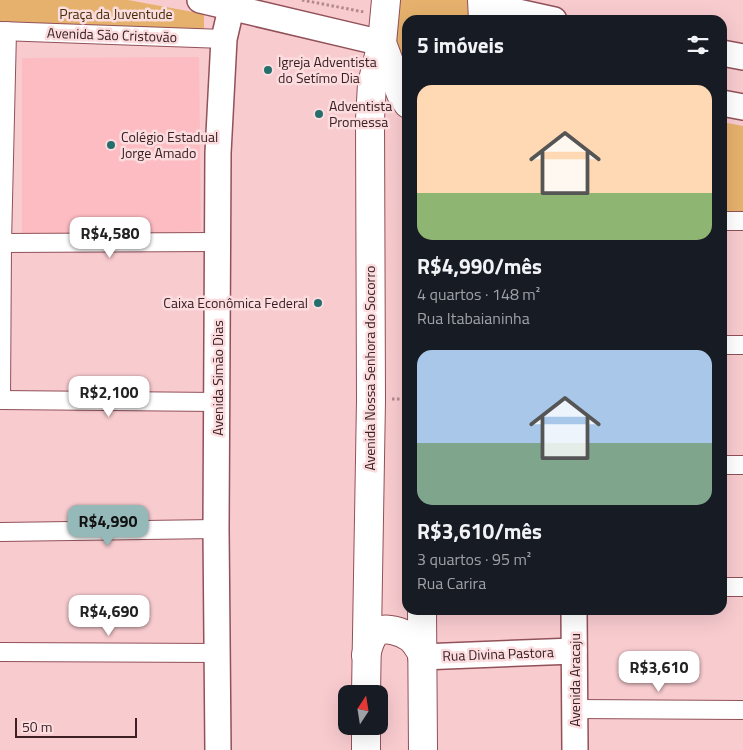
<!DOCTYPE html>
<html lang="pt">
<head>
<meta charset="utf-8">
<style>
  body { margin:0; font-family:"Titillium Web",sans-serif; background:#20242c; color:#f1f3f6; height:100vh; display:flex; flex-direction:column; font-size:19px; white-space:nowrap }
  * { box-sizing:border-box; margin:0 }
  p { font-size:16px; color:#9ea1a6 }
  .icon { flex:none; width:28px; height:28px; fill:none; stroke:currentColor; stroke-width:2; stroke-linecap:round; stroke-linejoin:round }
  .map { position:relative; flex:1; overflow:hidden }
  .drawer { position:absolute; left:402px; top:15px; width:325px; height:600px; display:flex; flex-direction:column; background:#171b24; border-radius:15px; box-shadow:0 5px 20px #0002 }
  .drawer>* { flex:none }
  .needle { width:32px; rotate:12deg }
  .fabs { position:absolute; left:338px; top:685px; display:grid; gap:10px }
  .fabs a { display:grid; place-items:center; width:50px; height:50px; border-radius:10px; background:#171b24; box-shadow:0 5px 20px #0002; font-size:25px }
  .scale { position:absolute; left:15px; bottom:12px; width:122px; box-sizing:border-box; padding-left:5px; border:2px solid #3c2023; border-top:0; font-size:14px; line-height:18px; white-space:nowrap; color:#3c2023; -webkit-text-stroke:4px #fbdddf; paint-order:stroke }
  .price { position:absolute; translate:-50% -42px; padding:0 11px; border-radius:10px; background:#fff; color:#222; font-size:16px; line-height:32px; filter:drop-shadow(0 1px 2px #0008) }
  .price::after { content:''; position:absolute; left:50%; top:30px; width:15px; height:11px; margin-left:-8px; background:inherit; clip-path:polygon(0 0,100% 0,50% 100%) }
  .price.selected { background:#95b8b8; color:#111 }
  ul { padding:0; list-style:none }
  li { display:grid; align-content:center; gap:10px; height:265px; padding:0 15px }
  li span { display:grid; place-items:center; height:155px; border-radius:15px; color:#555 }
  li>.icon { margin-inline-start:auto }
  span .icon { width:90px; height:90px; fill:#fffc; stroke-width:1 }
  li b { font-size:21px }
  h2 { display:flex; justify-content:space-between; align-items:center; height:60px; padding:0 15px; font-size:21px }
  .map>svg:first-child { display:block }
  .built { fill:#fdbcc2 }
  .green { fill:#e6b16d }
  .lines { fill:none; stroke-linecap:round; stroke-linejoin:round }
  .street-casing { stroke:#915159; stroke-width:20 }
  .secondary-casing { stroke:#915159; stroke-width:28 }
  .primary-casing { stroke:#915159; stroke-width:30 }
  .path { stroke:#b18a8e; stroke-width:3; stroke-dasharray:2.5 2.5; stroke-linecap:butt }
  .street { stroke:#fff; stroke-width:18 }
  .secondary { stroke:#fff; stroke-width:25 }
  .primary { stroke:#fff; stroke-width:28 }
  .poi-dot { fill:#246f6d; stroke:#fbdddf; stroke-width:2 }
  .labels { text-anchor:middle; stroke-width:5; stroke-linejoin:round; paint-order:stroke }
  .park-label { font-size:14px; fill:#472d04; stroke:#fbdddf }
  .street-label { font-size:14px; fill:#3c2023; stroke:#fbdddf }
  .poi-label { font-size:14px; fill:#3c2023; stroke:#fbdddf; text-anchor:start }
</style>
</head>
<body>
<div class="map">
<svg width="743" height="750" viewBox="0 0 743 750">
  <rect width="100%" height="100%" fill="#f8cbcf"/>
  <path class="built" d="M199 57 201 231 22 238V58Z"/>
  <g class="green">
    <path d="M0 0H128L204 14V30L0 28Z"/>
    <path d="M395 0H474L476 20H408L407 86 394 42Z"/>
    <path d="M722 122 743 126V214H723Z"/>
  </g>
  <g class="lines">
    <g class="street-casing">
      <g id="street">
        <path d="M0 31 224 39"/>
        <path d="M722 221H743"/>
        <path d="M2 243 218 242"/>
        <path d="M722 345H743"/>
        <path d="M0 400 218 402"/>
        <path d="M1 400 2 243 7 31"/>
        <path d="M722 465H743"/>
        <path d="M0 532 216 529"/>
        <path d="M722 587H743"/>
        <path d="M0 652 217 653"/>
        <path d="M575 709 743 710"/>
      </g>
    </g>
    <g class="secondary-casing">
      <g id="secondary">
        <path d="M200 0 382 43"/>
        <path d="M493 0 518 12 554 20"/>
        <path d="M722 53 743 57"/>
        <path d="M722 103 743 107"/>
        <path d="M574 610 575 750"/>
        <path d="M421 657 574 651"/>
        <path d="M218 750 216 529 218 153 224 39 233 0"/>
      </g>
    </g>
    <g class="primary-casing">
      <g id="primary">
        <path d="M386 0 382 43 401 94 408 104"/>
        <path d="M482 0 483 20"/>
        <path d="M422 610 423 750"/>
        <path d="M366 655C368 648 371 634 379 631 387 627 402 632 409 637 414 640 418 647 421 652"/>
        <path d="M366 694 371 400 370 119 372 84 382 43"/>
        <path d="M366 726V750"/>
      </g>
    </g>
    <g class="path">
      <path d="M302 0 364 12"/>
      <path d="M392 399H408"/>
    </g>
    <use href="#street" class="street"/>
    <use href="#secondary" class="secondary"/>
    <use href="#primary" class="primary"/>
  </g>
  <g class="poi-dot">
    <circle cx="268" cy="70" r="5"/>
    <circle cx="319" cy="114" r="5"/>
    <circle cx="111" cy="145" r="5"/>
    <circle cx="318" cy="303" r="5"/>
  </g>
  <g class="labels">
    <g class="park-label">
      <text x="116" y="19">Praça da Juventude</text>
    </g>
    <g class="street-label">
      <text transform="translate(112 35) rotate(2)" y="5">Avenida São Cristovão</text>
      <text transform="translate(370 368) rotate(-90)" y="5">Avenida Nossa Senhora do Socorro</text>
      <text transform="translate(218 378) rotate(-90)" y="5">Avenida Simão Dias</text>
      <text transform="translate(498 654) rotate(-2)" y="5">Rua Divina Pastora</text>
      <text transform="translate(575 680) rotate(-90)" y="5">Avenida Aracaju</text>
    </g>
    <g class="poi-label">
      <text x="278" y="67">Igreja Adventista<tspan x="278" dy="16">do Setímo Dia</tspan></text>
      <text x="329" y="111">Adventista<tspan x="329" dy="16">Promessa</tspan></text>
      <text x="121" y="142">Colégio Estadual<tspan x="121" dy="16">Jorge Amado</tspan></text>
      <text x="308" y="308" text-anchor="end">Caixa Econômica Federal</text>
    </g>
  </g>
</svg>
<div class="fabs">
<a><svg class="needle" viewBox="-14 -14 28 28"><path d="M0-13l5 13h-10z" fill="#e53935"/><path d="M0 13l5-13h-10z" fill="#9ea1a6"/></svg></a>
</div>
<div class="scale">50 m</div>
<b class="price" style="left:110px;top:259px">R$4,580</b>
<b class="price" style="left:109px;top:418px">R$2,100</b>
<b class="price selected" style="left:108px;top:547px">R$4,990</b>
<b class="price" style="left:109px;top:637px">R$4,690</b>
<b class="price" style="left:659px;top:693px">R$3,610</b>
<section class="drawer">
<h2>5 imóveis<svg class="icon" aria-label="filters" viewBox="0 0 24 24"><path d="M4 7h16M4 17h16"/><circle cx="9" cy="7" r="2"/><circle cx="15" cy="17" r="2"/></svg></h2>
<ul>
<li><span style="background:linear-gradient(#ffd9b3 70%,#8fb573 0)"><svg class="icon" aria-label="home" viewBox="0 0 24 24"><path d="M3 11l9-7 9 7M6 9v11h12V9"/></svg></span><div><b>R$4,990/mês</b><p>4 quartos · 148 m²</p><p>Rua Itabaianinha</p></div></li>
<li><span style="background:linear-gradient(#a9c7e8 60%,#7fa58c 0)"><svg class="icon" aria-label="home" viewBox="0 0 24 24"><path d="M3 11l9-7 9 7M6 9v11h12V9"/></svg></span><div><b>R$3,610/mês</b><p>3 quartos · 95 m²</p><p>Rua Carira</p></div></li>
</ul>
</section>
</div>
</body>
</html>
